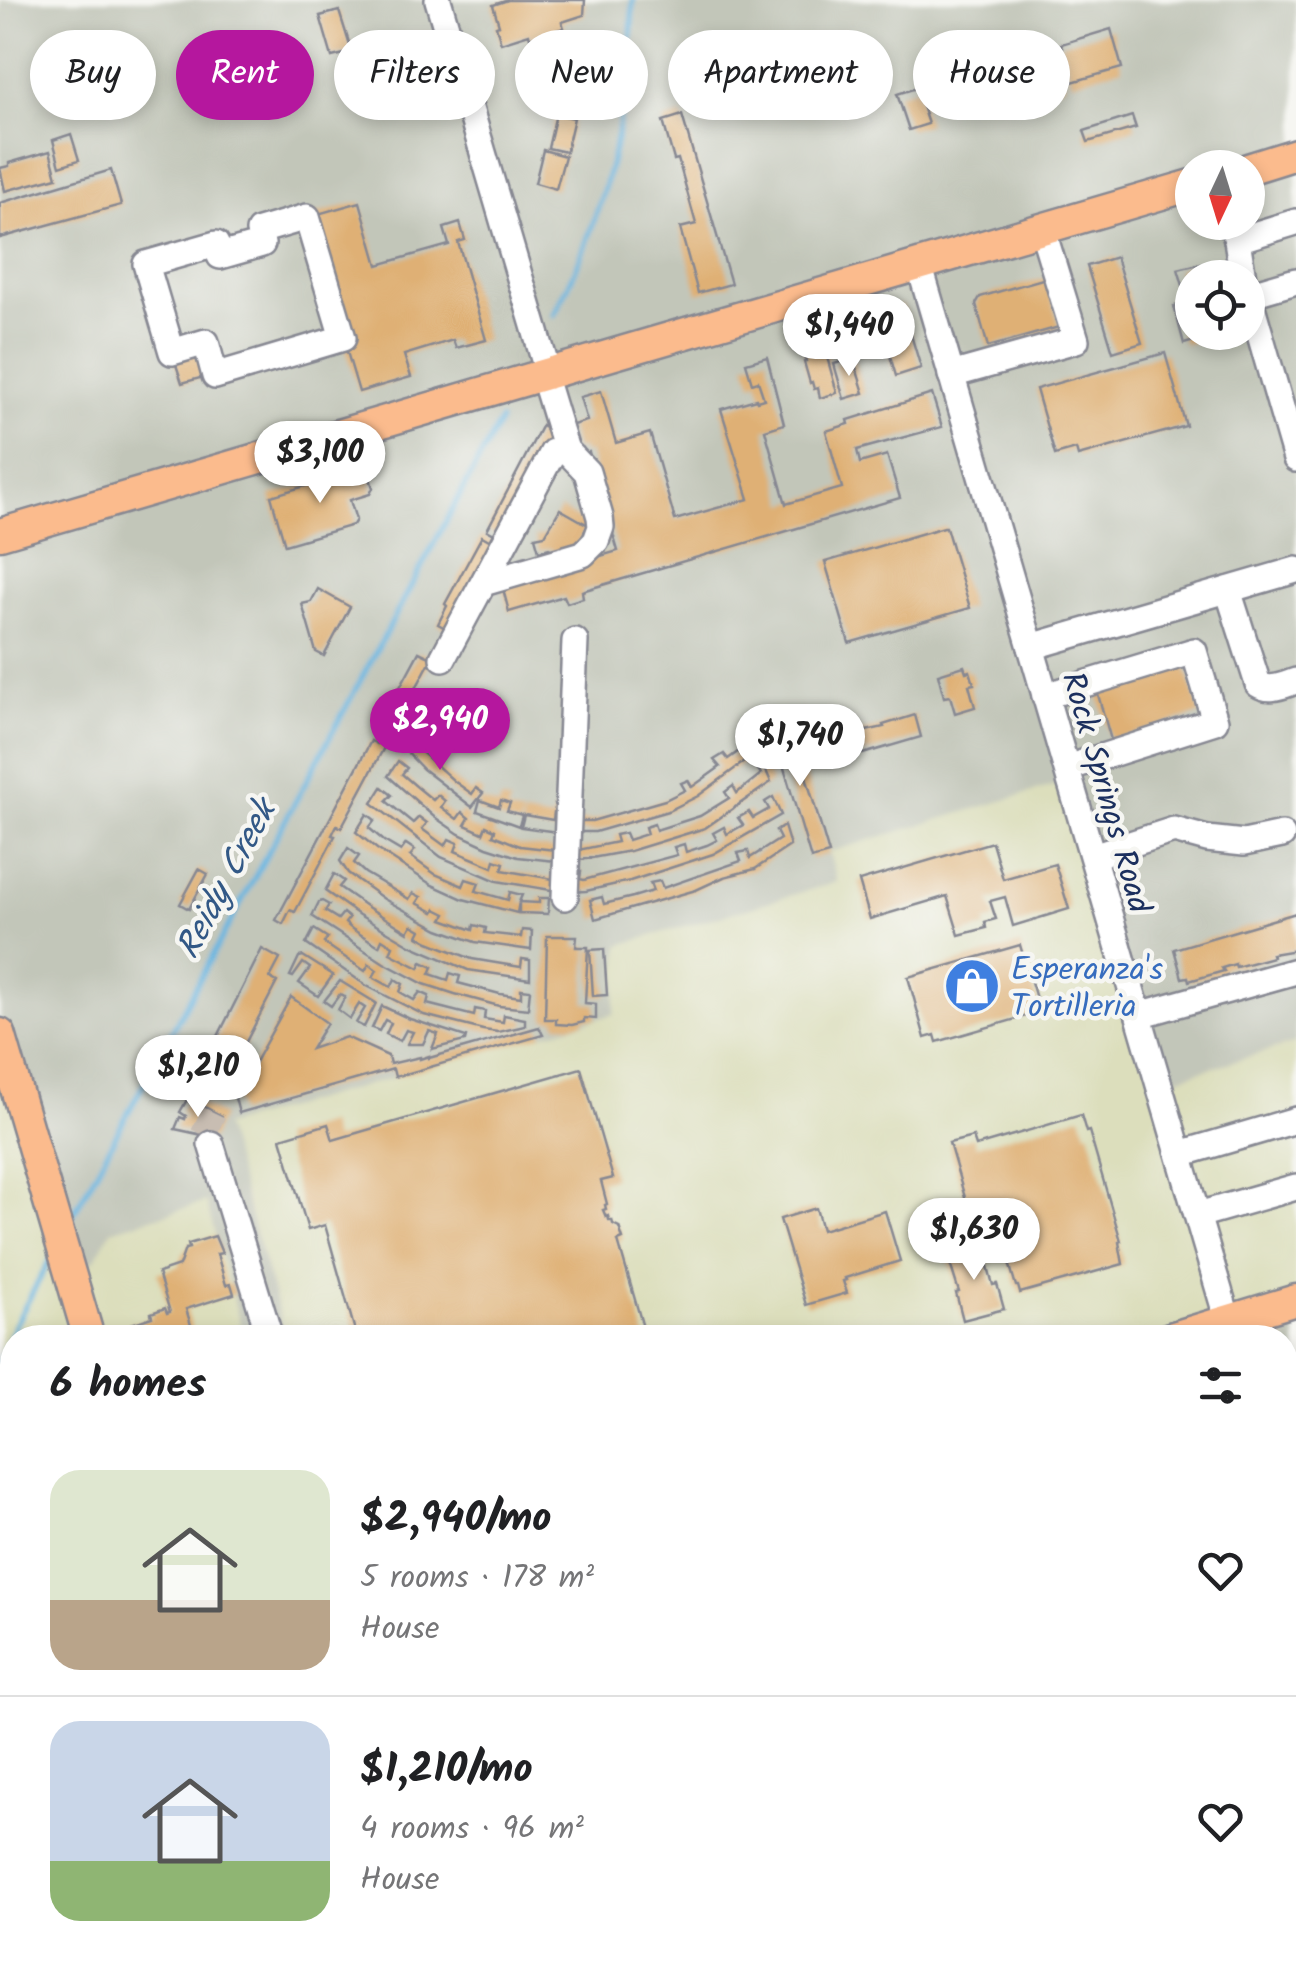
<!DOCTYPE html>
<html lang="en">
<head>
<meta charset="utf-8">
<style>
  body { margin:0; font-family:Kalam,sans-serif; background:#f2f2f2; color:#202124; height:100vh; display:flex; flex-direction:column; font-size:38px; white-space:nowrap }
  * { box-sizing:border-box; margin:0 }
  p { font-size:32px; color:#757577 }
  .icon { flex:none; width:55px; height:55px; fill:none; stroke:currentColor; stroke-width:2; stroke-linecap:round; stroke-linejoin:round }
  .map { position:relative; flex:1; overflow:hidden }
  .panel { position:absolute; left:0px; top:1325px; width:1298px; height:642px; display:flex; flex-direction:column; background:#fff; border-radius:40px 40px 0 0; box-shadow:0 5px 15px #0003 }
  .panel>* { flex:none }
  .guide { position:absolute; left:30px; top:30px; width:1238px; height:90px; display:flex; gap:20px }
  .needle { width:65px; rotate:184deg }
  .fabs { position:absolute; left:1175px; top:150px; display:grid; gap:20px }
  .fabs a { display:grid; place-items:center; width:90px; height:90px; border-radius:50%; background:#fff; box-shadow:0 5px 15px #0003; font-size:50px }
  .price { position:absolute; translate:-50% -85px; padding:0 22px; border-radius:35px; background:#fff; color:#222; font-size:32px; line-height:65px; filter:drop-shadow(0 2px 5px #0008) }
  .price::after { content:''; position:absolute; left:50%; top:60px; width:30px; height:22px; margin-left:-15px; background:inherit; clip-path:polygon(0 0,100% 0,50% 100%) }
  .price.active { background:#b5179e; color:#fff }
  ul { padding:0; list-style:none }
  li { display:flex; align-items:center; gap:30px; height:250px; padding:0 50px }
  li+li { border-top:2px solid #e0e0e0 }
  li span { display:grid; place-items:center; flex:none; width:280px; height:200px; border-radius:30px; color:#555 }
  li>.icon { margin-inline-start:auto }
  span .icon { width:120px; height:120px; fill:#fffc; stroke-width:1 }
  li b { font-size:42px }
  h2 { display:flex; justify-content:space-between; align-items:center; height:120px; padding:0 50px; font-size:42px }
  .chip { padding:0 35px; border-radius:45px; background:#fff; box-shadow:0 5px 15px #0003; font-size:35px; line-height:90px }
  .chip.active { background:#b5179e; color:#fff }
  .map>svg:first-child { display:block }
  .built { fill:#dcdebc }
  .industrial { fill:#c2c6b9; fill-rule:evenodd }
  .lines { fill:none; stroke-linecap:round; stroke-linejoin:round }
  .stream { stroke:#68b6e2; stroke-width:5 }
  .building { fill:#dfb074 }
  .minor-tunnel { stroke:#c8bdb2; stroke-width:25; stroke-dasharray:25 12; stroke-linecap:butt }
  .minor-casing { stroke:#878892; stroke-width:30 }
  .major-casing { stroke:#878892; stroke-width:35 }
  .minor { stroke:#fff; stroke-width:25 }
  .major { stroke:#fbbb8d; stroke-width:30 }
  .labels { text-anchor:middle; stroke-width:9; stroke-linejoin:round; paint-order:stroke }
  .street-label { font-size:32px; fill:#1b2f5e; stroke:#f6f6f2 }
  .shop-label { font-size:32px; fill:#366cbe; stroke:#f6f6f2; text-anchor:start }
  .water-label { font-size:35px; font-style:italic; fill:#325886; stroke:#f6f6f2 }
</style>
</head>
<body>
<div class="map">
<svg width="1296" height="1967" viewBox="0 0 1296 1967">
  <rect width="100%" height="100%" fill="#f6f6f2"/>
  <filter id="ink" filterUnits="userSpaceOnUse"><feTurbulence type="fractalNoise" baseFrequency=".01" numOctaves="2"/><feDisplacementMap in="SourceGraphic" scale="20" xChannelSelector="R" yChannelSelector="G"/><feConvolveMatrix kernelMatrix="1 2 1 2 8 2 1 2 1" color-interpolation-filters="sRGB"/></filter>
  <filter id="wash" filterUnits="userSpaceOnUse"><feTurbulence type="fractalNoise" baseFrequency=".0048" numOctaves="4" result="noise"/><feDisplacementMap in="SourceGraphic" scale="40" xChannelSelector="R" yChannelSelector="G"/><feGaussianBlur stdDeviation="2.25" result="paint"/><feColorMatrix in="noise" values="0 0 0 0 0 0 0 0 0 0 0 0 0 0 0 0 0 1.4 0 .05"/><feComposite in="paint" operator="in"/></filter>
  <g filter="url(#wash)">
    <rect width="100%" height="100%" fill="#f3e0c7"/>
    <path class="built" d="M549 407 1070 781 1159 1083 1296 1043V1300L1233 1338 286 1337 244 1192 206 1202 244 1337 12 1338V1955H1285V1512L1296 1550V1967H0V1034L108 1236Z"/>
    <g class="industrial">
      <path d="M0 0H1296V1043L1159 1083 1070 781 829 852 837 882 620 945 614 1014 224 1126 286 1337 244 1338 206 1202 111 1230 94 1261 69 1268 0 1034ZM1192 168H1248V222H1192ZM1192 278H1248V332H1192Z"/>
      <path d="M1296 1300V1550L1285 1512V1338L1233 1337Z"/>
    </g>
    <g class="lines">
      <g class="stream">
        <path d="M554 315C564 294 575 273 583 251 614 171 630 86 633 0"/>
        <path d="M67 1226 500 421"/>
        <path d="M0 1363 14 1327 53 1254"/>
        <path d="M6 1691 12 1722"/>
        <path d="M64 1955 67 1967"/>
      </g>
    </g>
    <g id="blocks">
      <g class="building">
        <path d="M508 0H585L584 15 562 22 564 28 530 38 529 34 501 43 496 26 499 25 493 5Z"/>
        <path d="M339 11 352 52 332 57 320 16Z"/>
        <path d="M1111 29 1122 68 1072 82 1061 44Z"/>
        <path d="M559 37 583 39 581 76 556 75Z"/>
        <path d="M1055 52 1065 85 1010 101 1000 68Z"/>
        <path d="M916 88 928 124 909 130 897 94Z"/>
        <path d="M561 91 578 95 575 112 557 108Z"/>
        <path d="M556 114 574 118 566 152 548 148Z"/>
        <path d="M682 115 731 284 698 293 680 228 696 224 678 159 674 160 663 121Z"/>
        <path d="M1132 116 1136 128 1088 142 1084 131Z"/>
        <path d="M71 134 79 160 60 166 53 140Z"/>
        <path d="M543 150 565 156 556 189 535 183Z"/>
        <path d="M50 151 57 177 5 191 0 168 9 166V163Z"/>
        <path d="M111 170 121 205 0 238V203Z"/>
        <path d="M360 202 378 265 449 245 444 228 460 223 465 240 458 242 486 340 456 348 453 340 404 355 411 377 359 392 307 217Z"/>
        <path d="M1116 257 1142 343 1113 352 1087 266Z"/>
        <path d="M1203 263 1207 278H1192V332L1219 334 1184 344 1174 306 1188 302 1178 269Z"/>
        <path d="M1046 278 1059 327 988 347 976 304 980 297Z"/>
        <path d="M902 305 921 368 896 376 877 312Z"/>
        <path d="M822 339 837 393 820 398 818 388 814 389 812 382 810 383 804 362 806 361 804 354 808 353 805 344Z"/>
        <path d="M206 342 215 374 182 383 172 352Z"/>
        <path d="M1165 353 1186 426 1078 456 1076 449 1055 455 1036 389Z"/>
        <path d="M767 357 784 424 765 430 786 504 842 488 826 431 849 424 848 420 932 394 942 427 857 450 860 463 887 455 900 498 582 591 583 598 567 603 564 596 509 612 502 585 618 551 589 452 584 453 583 448 576 450 569 426 587 421 580 397 601 391 616 443 650 433 675 520 749 499 721 409 756 399 757 401 764 399 758 381 752 383 746 363Z"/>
        <path d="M853 358 864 393 844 399 834 364Z"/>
        <path d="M542 425 554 431 500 537 487 530Z"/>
        <path d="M367 468 373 488 370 494 350 500 356 520 353 525 285 545 271 496Z"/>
        <path d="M560 509 588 525 575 548 557 553 549 548 539 551 535 537 545 535Z"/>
        <path d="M944 527H946L970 608 849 643 825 562Z"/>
        <path d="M482 536 496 544 451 631 438 624 447 606 445 604Z"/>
        <path d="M318 589 350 607 324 656 316 652 302 604 311 602Z"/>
        <path d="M419 652 432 658 391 735 378 728Z"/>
        <path d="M1185 665 1200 714 1111 740 1097 691Z"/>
        <path d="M964 666 966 672 970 671 974 684 969 685 975 707 955 713 950 696 944 697 938 674Z"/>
        <path d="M915 715 921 737 863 754 857 733 884 727 883 725Z"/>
        <path d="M789 719 829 854 811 859 771 724Z"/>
        <path d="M754 731 760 750 698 796 668 811 595 832H572L579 821H592L665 800 685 790 681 783 688 780 692 787 720 767 714 760 724 754 728 759 746 746 741 740Z"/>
        <path d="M414 735 421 741 416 747 454 781 472 794 476 788 483 793 472 807 423 769 402 747Z"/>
        <path d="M381 737 388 740 341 828 337 825 332 835 335 836 295 912 290 910 283 924 276 920 371 741 377 744Z"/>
        <path d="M398 761 407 768 402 774 417 787 433 800 438 795 445 801 441 807 457 819 462 812 469 818 465 825 483 833 486 826 495 830 493 835 520 846 555 850 564 862 518 857 487 847 459 834 433 816 388 776Z"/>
        <path d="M761 764 764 766 771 782 705 828 630 851 570 862 578 850 617 842 615 835 625 833 628 840 647 834 645 827 654 824 656 830 700 816 729 798 725 792 733 786 737 793 761 774 757 768Z"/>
        <path d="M382 787 392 795 386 801 413 823 419 817 427 823 422 829 445 846 449 839 458 843 455 851 493 867 495 860 504 863 502 870 553 879V871L564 872 563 892 497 881 441 857 372 803Z"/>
        <path d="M773 797 781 815 713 854 630 881 586 891 568 892 569 873 581 871 580 879 584 880 677 855 674 847 684 844 686 852 707 845 717 840 713 833 724 827 727 834 743 825 738 818 749 812 753 818 769 809 765 802Z"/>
        <path d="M480 800 499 807 501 800 510 803 507 811 522 815 519 826 477 811Z"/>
        <path d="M554 812 566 814 565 833 521 827 524 815 553 820Z"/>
        <path d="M367 814 375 820 369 828 384 841 401 851 406 844 415 850 410 856 435 874 463 886 466 879 479 883 476 891 508 900 510 892 522 895 519 902 539 903V898H549L548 914 519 913V902L517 913 463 899 432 885 377 849 356 832Z"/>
        <path d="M784 826 790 846 755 869 724 877 696 890 595 919 590 900 602 897 604 904 633 897 653 891 650 883 660 881 663 888 741 861 738 853 748 851 750 858 780 839 776 831Z"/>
        <path d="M992 842 1003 879 1055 864 1069 909 1013 926 1005 897 990 901 996 919 985 922 986 928 959 935 947 896 870 919 859 881Z"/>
        <path d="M348 848 359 856 354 863 365 873 409 899 413 893 421 897 417 903 434 912 436 909 446 914 443 919 473 930 474 925 486 928 485 933 521 937 522 930 532 931 531 950 475 942 439 929 384 899 348 873 340 861Z"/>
        <path d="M199 869 208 874 189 909 180 904Z"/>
        <path d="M334 874 344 881 339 887 366 906 408 932 412 925 421 930 418 936 429 942 472 959 502 964 521 967 522 959 530 960V979L468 970 412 946 359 915 325 891Z"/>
        <path d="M322 901 329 905 325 911 338 919 343 913 349 918 345 923 352 929 379 946 382 939 393 946 390 953 419 968 422 962 433 967 430 974 448 980 450 973 460 976 458 983 500 994 521 997V989L530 990 528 1009 499 1006 455 994 424 984 384 963 312 916 319 902Z"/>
        <path d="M1296 913V950L1272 954 1273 957 1236 967 1235 964 1222 968 1224 971 1189 981 1188 977 1182 978 1174 949Z"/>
        <path d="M314 929 328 938 324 943 365 971 369 964 377 970 373 977 391 987 395 979 403 984 400 992 414 1000 420 992 429 996 427 1004 474 1016 475 1009 485 1011 484 1019 503 1022 504 1015 525 1019V1026L498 1032 483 1030 424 1015 367 986 306 944Z"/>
        <path d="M547 936H577L576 947H588L585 1003 596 1004V1019L584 1018V1022L572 1025 556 1024V1019H545Z"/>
        <path d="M1020 945 1040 1012 937 1042 935 1035 925 1038 908 977Z"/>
        <path d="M262 949 280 959 270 978 277 982 221 1090 197 1078Z"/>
        <path d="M604 949 607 995 593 996 590 950Z"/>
        <path d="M303 956 333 975 318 996 299 983 310 968 303 963 293 977 290 976 299 957Z"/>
        <path d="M340 981 376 1003 364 1027 356 1023 365 1008 359 1004 350 1019 338 1010 345 997 340 994 331 1006 324 1001Z"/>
        <path d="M291 997 327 1023 311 1049 346 1037 388 1056 390 1064 420 1057V1059L429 1056V1058L539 1027 543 1035 395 1077 393 1069 239 1113 235 1098Z"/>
        <path d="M382 1006 410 1019 466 1037 465 1041 432 1049 438 1034 429 1031 423 1044H407L413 1032 406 1030 400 1041 386 1034 391 1023 385 1020 379 1031 372 1028Z"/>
        <path d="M581 1068 613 1178 601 1181 607 1204 605 1205 606 1209 603 1210 606 1217 608 1216 609 1220H612L613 1224 619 1227 623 1239 618 1241 646 1338H357L325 1225 308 1230 281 1138 328 1124 333 1140Z"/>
        <path d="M188 1098 222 1116 211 1140 207 1136 175 1129 180 1117 185 1119 186 1116 180 1112Z"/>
        <path d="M1081 1115 1086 1132 1089 1131 1121 1241 1119 1242 1123 1264 1020 1293 1018 1286H1016L996 1219 973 1225 949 1143 973 1137 976 1146Z"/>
        <path d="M816 1208 822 1230 885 1211 900 1261 845 1278 846 1280 843 1281 847 1293 806 1305 780 1219Z"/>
        <path d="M215 1236 222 1253 217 1254 226 1285 231 1284 234 1294 186 1309 195 1338H127L126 1332 131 1324 152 1317 151 1313 165 1308 167 1313 170 1312 158 1273 179 1266 185 1249 189 1248 188 1244Z"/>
        <path d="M982 1244 993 1285 997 1284 1004 1309 963 1320 956 1293 959 1292 947 1254Z"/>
        <path d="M167 1955H204V1956L184 1962 185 1967H170Z"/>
        <path d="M382 1955H875L877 1967H384Z"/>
      </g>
    </g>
  </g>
  <g filter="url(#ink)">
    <use href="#blocks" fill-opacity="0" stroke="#878892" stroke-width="2.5"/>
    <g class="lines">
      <path class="minor-tunnel" d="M203 1135 214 1112"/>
      <g class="minor-casing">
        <g id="minor">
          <path d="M438 0 548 373"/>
          <path d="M307 217 343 338 215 376 206 342 172 352 146 264 216 244 220 256 262 244 259 231Z"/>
          <path d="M1231 222 1237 240 1243 278"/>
          <path d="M1237 240 1296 222"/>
          <path d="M919 264 1233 1338"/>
          <path d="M1248 293 1296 459"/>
          <path d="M1248 295 1296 281"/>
          <path d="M543 374 566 450"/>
          <path d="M951 375 1076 340 1042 228"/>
          <path d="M1228 590 1258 684C1270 692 1283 685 1296 681"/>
          <path d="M1031 647 1296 570"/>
          <path d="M443 658 553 452 566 450 587 472 600 517 601 527 596 541 583 554 483 583"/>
          <path d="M1045 696 1194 651 1215 721 1067 768"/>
          <path d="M1093 856 1174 830 1207 839 1244 843 1282 835"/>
          <path d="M565 897 575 641"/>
          <path d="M1139 1015 1296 971"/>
          <path d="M211 1144 270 1338"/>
          <path d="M1180 1154 1296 1120"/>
          <path d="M1198 1215 1296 1187"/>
          <path d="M1285 1382 1296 1379"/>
          <path d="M1285 1448 1296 1446"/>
          <path d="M1285 1512 1296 1550"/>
          <path d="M1285 1619 1296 1615"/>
          <path d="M1285 1908 1293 1937 1285 1939"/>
          <path d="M265 1955 268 1967"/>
          <path d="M944 1955 947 1967"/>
          <path d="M1076 1955 1080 1967"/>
          <path d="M1197 1967 1235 1955"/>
        </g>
      </g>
      <g class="major-casing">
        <g id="major">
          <path d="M1248 169 1296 154"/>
          <path d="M0 534 1192 185"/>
          <path d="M0 1034 89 1338"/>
          <path d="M1170 1338 1296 1300"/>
          <path d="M0 1680 12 1676"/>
        </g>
      </g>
      <use href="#minor" class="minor"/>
      <use href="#major" class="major"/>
    </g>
  </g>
  <defs>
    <g id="shop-disc" transform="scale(2.875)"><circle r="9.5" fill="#3f7fe0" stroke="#f6f6f2"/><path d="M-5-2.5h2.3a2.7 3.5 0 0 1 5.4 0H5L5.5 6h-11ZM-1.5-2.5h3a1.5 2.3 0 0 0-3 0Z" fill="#fff"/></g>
  </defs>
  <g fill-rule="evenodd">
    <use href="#shop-disc" x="972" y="986"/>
  </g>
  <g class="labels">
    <g class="street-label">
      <text transform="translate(1107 792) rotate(74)" y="11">Rock Springs Road</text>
    </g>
    <g class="shop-label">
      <text x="1011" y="979">Esperanza's<tspan x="1011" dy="37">Tortilleria</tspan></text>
    </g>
    <g class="water-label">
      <text transform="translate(225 879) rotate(-62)" y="12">Reidy Creek</text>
    </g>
  </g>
</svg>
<div class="fabs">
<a><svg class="needle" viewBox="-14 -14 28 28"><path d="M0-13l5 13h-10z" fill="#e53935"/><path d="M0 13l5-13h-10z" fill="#757577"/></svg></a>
<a><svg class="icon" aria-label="locate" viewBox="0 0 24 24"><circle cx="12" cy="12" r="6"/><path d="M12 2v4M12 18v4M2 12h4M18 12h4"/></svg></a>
</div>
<b class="price" style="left:849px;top:379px">$1,440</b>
<b class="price" style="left:320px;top:506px">$3,100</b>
<b class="price active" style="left:440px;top:773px">$2,940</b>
<b class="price" style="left:800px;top:789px">$1,740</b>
<b class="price" style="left:198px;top:1120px">$1,210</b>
<b class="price" style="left:974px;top:1283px">$1,630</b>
<div class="guide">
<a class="chip">Buy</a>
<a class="chip active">Rent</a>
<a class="chip">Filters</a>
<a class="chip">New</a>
<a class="chip">Apartment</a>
<a class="chip">House</a>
</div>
<section class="panel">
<h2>6 homes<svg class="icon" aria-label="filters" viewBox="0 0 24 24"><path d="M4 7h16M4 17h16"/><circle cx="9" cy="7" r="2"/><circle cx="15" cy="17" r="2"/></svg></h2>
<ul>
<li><span style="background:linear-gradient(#dfe7d0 65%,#b9a48a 0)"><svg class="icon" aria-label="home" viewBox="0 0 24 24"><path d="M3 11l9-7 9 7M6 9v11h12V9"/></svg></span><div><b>$2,940/mo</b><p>5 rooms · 178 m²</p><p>House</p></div><svg class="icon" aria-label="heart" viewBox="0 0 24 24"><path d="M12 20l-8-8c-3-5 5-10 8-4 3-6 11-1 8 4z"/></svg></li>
<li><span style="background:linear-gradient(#c9d6e8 70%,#8fb573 0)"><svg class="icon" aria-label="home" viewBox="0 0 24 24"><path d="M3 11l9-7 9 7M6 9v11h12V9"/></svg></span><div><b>$1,210/mo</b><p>4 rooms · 96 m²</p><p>House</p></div><svg class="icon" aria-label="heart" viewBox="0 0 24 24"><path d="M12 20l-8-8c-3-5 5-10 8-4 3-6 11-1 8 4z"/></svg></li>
</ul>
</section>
</div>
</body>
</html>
